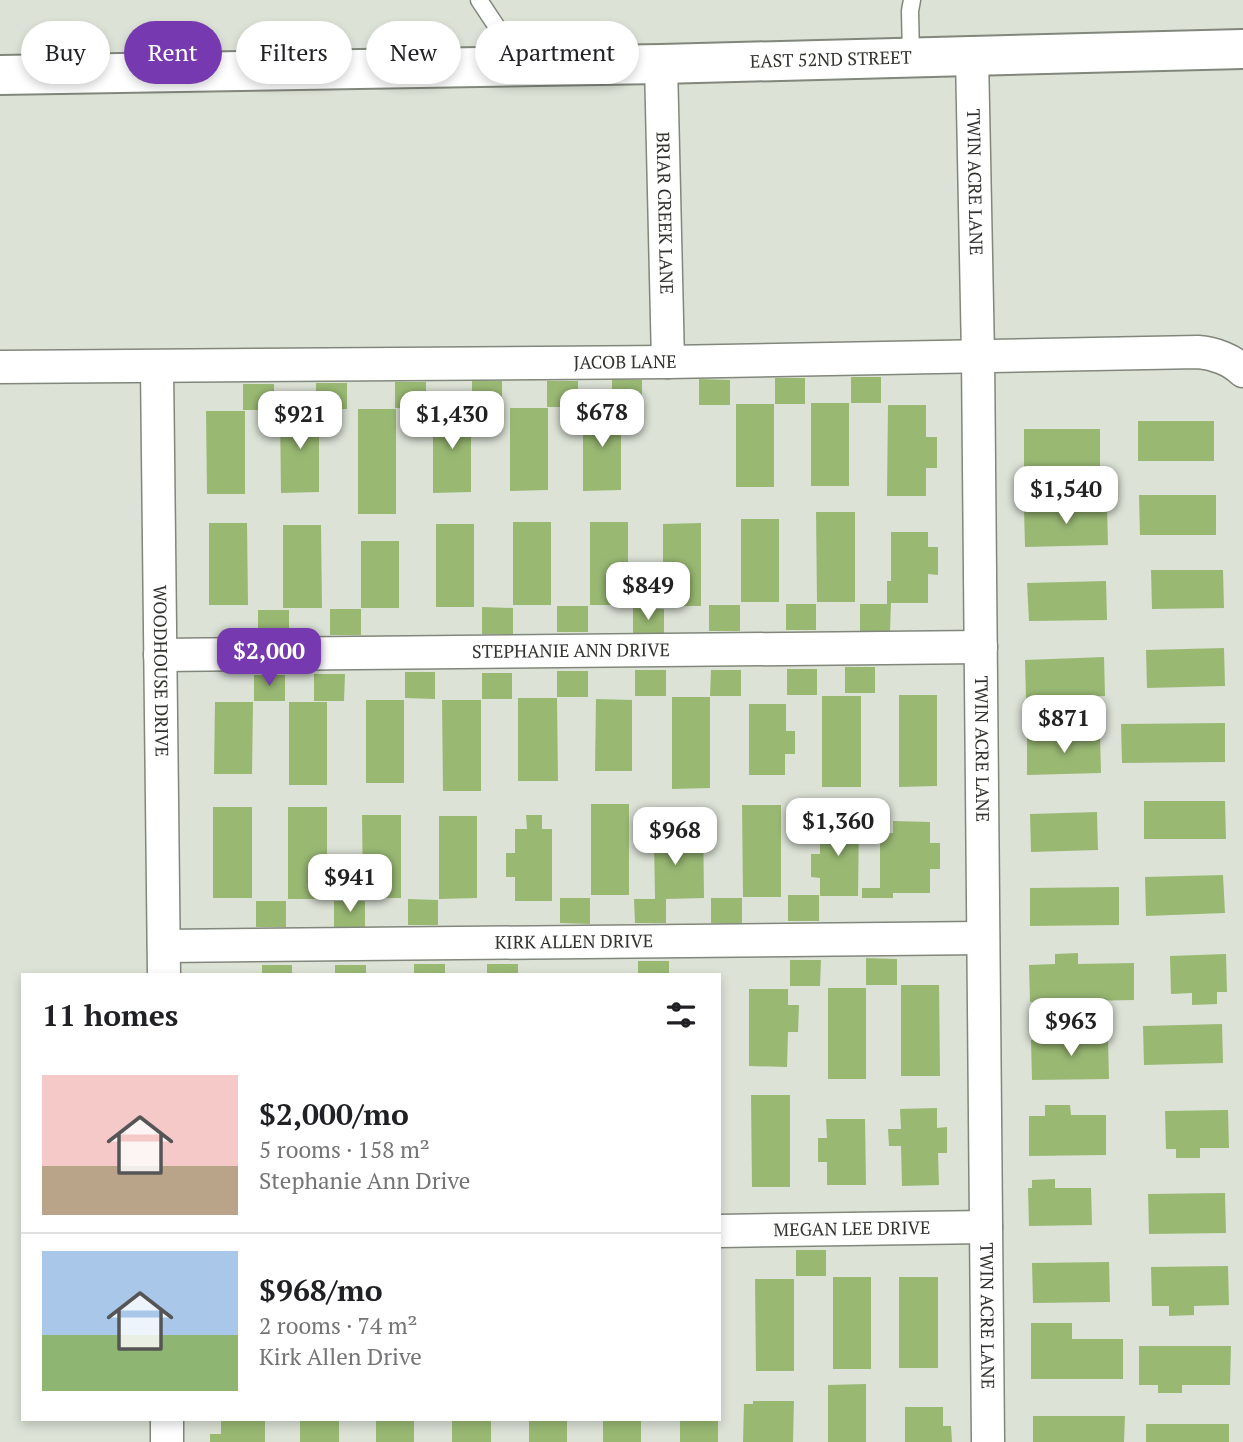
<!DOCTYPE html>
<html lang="en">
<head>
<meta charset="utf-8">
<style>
  body { margin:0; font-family:"PT Serif",serif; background:#f6f6f6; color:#202124; height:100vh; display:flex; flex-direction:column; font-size:26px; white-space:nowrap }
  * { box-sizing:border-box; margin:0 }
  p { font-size:23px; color:#757577 }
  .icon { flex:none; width:38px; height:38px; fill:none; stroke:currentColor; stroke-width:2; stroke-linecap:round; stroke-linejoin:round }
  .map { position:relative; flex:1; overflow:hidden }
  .drawer { position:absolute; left:21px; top:973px; width:700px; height:448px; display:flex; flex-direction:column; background:#fff; border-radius:0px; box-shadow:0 4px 10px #0003 }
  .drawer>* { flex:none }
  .banner { position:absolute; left:21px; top:21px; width:700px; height:63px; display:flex; gap:14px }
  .price { position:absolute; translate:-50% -60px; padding:0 16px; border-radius:14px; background:#fff; color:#222; font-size:23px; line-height:46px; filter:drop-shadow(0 2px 4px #0008) }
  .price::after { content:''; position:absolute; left:50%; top:42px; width:21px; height:16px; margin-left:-10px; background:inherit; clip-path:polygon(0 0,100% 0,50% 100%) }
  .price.active { background:#7739af; color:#fff }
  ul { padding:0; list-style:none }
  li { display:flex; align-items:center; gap:21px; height:175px; padding:0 21px }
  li+li { border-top:2px solid #e0e0e0 }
  li span { display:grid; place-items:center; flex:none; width:196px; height:140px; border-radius:0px; color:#555 }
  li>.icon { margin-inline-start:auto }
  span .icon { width:84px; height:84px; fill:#fffc; stroke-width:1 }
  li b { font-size:30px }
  h2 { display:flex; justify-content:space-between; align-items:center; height:84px; padding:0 21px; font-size:30px }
  .chip { padding:0 24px; border-radius:32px; background:#fff; box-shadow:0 4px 10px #0003; font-size:24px; line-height:63px }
  .chip.active { background:#7739af; color:#fff }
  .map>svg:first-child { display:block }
  .building { fill:#99b973 }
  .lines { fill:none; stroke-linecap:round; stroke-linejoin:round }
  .service-casing { stroke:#81877b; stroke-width:19 }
  .minor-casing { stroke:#81877b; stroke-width:35 }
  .tertiary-casing { stroke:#81877b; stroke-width:42 }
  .service { stroke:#fff; stroke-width:16 }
  .minor { stroke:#fff; stroke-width:32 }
  .tertiary { stroke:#fff; stroke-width:38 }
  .labels { text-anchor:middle; stroke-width:5; stroke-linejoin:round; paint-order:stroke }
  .street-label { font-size:18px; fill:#31332e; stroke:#dce2d6 }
</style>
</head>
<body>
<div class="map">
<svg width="1243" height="1442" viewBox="0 0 1243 1442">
  <rect width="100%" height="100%" fill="#dce2d6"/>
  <g class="building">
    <rect x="851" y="377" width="30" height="26"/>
    <rect x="775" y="378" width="30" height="26"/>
    <path d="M612 379 642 380V405H612Z"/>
    <path d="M699 379 730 380V405H699Z"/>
    <rect x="472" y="381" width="30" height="26"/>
    <rect x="547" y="381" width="31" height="26"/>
    <rect x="395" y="382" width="31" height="26"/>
    <rect x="316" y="383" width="31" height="26"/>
    <rect x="243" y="384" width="31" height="26"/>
    <rect x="811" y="403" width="38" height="83"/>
    <rect x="736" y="404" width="38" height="83"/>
    <path d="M888 405H926V437H937V468H926V496H887Z"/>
    <path d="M510 408H548V490L510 491Z"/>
    <path d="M583 408H621V490L583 491Z"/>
    <rect x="358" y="409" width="38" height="105"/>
    <path d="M280 410H319V492L281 493Z"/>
    <path d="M433 410H471V492L433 493Z"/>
    <path d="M206 411H245V494H207Z"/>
    <rect x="1138" y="421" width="76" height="40"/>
    <rect x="1024" y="429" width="76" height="40"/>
    <path d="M1139 495H1216V535H1140Z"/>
    <path d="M1107 506 1108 545 1025 547 1024 508Z"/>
    <path d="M816 512H855V602H817Z"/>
    <rect x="741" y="519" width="38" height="83"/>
    <rect x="513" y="522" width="38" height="83"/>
    <rect x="590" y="522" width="38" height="83"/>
    <path d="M209 523H247L248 605H209Z"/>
    <path d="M701 523V606H663V524Z"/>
    <rect x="436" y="524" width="38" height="83"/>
    <path d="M283 525H321L322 608H283Z"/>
    <path d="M891 532H928V547H938V575L928 574V603H891L890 631H860V604H887V581H891Z"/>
    <rect x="361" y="541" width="38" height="67"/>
    <path d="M1151 570H1223L1224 608 1152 609Z"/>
    <path d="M1106 581 1107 620 1029 621 1027 583Z"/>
    <rect x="786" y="604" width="30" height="26"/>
    <rect x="709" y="605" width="31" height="26"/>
    <rect x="557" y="606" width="31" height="26"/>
    <path d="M482 607 513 608V634H482Z"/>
    <path d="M633 608 664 609V635L633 634Z"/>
    <rect x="330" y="609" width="31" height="26"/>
    <rect x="258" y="610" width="31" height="27"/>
    <path d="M1224 648 1225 686 1147 688 1146 650Z"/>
    <path d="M1104 657 1105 696 1026 698 1025 660Z"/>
    <rect x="845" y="667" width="30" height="26"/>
    <rect x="787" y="669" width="30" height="26"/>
    <rect x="635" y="670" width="31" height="26"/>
    <path d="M711 670H741V696H710Z"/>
    <rect x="557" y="671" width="31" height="26"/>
    <path d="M405 672H435V699L405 698Z"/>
    <rect x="482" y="673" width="30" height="26"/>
    <path d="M314 674H345L344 701H314Z"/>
    <rect x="254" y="675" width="31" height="26"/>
    <path d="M899 695H937V786L899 787Z"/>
    <rect x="822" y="696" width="39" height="91"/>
    <path d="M672 697H710V788L672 789Z"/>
    <path d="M518 698H557L558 781H518Z"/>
    <path d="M596 699 632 700V771H595Z"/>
    <rect x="366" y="700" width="38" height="83"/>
    <path d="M442 700H481V791H443Z"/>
    <path d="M215 702H253L252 774H214Z"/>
    <rect x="289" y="702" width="38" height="83"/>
    <path d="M749 704H786V731H795V754H785V775H749Z"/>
    <path d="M1225 723V762L1122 763 1121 724Z"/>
    <path d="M1100 735 1101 773 1027 775V736Z"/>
    <path d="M1144 801H1225L1226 839H1144Z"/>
    <rect x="591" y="804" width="38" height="91"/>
    <path d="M742 805H781V897H743Z"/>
    <rect x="213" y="807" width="39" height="91"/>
    <rect x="288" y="807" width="39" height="92"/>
    <path d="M1097 812 1098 850 1031 852 1030 814Z"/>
    <path d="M666 814H703L704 898 666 899V923H635L634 899H655L654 839H666Z"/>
    <path d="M362 815H401V898H363Z"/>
    <path d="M526 815H542V829H552V901H515V877H506V853H515V829H527Z"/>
    <path d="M439 816H477V898L439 899Z"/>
    <path d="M820 819H859L858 896H820V878L811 877V854H820Z"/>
    <path d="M893 821 930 822V843H940V869H930V893H893V898H862V888H880V833H893Z"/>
    <path d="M1223 875 1225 913 1146 916 1145 877Z"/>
    <path d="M1119 887V925L1030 926V888Z"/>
    <rect x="788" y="895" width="31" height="26"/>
    <path d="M560 898H590V924L560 923Z"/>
    <path d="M711 898H742V924L711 923Z"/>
    <path d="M408 899 438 900V925H408Z"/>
    <rect x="256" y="901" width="30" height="26"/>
    <rect x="334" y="901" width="31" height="26"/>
    <path d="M1078 953V964L1134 963V1000L1030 1002 1029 965 1055 964V954Z"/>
    <path d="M1226 954 1227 992H1217V1004L1192 1005V993L1171 994 1170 956Z"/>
    <path d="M866 958 897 959V985H866Z"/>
    <path d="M790 960H821L820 986H790Z"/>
    <rect x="638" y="961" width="31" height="14"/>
    <rect x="414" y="964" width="31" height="11"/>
    <rect x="487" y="964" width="31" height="11"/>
    <rect x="262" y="965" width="30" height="10"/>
    <rect x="335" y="965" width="31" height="10"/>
    <path d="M901 985H939L940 1076H901Z"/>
    <rect x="828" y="988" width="38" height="91"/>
    <path d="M749 989H788V1005H799L798 1032H788L787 1067 749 1066Z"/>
    <path d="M1222 1024 1223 1063 1144 1065 1143 1026Z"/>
    <path d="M1095 1030V1039H1108L1109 1079 1032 1080 1031 1040 1071 1039V1031Z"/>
    <path d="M751 1095H790V1187H752Z"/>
    <path d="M1045 1105H1070L1071 1115H1106V1155L1029 1156V1116H1045Z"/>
    <path d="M937 1108V1128L947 1127V1153H938L939 1185 902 1186 901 1146H889L888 1129H901L900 1109Z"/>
    <path d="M1228 1110 1229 1148H1200V1158H1176V1149H1166L1165 1111Z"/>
    <path d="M826 1119H865L866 1185H827V1162H818V1138H827Z"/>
    <path d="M1055 1179V1188H1091L1092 1225 1029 1226 1028 1188H1032V1180Z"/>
    <path d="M1225 1193 1226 1233 1149 1234 1148 1194Z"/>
    <rect x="796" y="1250" width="30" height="26"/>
    <path d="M1109 1262 1110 1302 1033 1303 1032 1263Z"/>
    <path d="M1228 1266 1229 1305 1194 1306V1315L1169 1316V1306H1152L1151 1267Z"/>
    <rect x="833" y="1277" width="38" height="92"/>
    <rect x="899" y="1277" width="39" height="91"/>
    <path d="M755 1279H794V1371H756Z"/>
    <path d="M1031 1323H1072V1339H1123V1379H1031Z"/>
    <path d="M1139 1346H1231L1230 1385H1182V1393H1158V1385H1139Z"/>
    <path d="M866 1384V1442H828V1385Z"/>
    <path d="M753 1401H794L793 1442H743L744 1404H753Z"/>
    <path d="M905 1407H943V1426H951L952 1442H905Z"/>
    <path d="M1033 1416H1125L1124 1442H1033Z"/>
    <path d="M221 1419H265V1442H210V1434H221Z"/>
    <rect x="300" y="1419" width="39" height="23"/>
    <rect x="376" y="1419" width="38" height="23"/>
    <rect x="452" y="1419" width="39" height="23"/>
    <rect x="529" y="1419" width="38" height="23"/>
    <rect x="603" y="1419" width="38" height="23"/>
    <rect x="680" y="1419" width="38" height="23"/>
    <rect x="1146" y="1424" width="83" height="18"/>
  </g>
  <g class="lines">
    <g class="service-casing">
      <g id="service">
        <path d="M479 0 522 65"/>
        <path d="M911 58 910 11 912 0"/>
      </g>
    </g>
    <g class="minor-casing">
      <g id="minor">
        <path id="s1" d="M972 56 978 356 988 1442"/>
        <path id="s2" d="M661 64 668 362"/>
        <path id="s3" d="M0 367 668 362 1198 352C1214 353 1232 360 1243 371"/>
        <path id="s4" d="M157 367 164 975"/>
        <path id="s5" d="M160 655 981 647"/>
        <path id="s6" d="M164 946 983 938"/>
        <path id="s7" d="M719 1231 986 1227"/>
        <path d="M167 1419V1442"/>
      </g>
    </g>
    <g class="tertiary-casing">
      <g id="tertiary">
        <path id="s8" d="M0 75 661 64 1243 49"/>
      </g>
    </g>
    <use href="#service" class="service"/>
    <use href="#minor" class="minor"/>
    <use href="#tertiary" class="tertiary"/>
  </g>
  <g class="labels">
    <g class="street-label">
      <text dy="6" stroke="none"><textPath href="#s8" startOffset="831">EAST 52ND STREET</textPath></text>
      <text dy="6" stroke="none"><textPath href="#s1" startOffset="126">TWIN ACRE LANE</textPath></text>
      <text dy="6" stroke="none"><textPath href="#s2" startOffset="149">BRIAR CREEK LANE</textPath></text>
      <text dy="6" stroke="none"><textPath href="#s3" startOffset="625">JACOB LANE</textPath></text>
      <text dy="6" stroke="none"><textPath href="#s5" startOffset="411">STEPHANIE ANN DRIVE</textPath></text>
      <text dy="6" stroke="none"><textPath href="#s4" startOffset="304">WOODHOUSE DRIVE</textPath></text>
      <text dy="6" stroke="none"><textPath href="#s1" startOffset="693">TWIN ACRE LANE</textPath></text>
      <text dy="6" stroke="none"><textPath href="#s6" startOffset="410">KIRK ALLEN DRIVE</textPath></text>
      <text dy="6" stroke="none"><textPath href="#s7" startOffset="133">MEGAN LEE DRIVE</textPath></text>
      <text dy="6" stroke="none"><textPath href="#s1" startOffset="1260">TWIN ACRE LANE</textPath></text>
    </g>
  </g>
</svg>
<b class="price" style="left:602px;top:449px">$678</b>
<b class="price" style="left:300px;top:451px">$921</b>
<b class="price" style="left:452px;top:451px">$1,430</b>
<b class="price" style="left:1066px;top:526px">$1,540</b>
<b class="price" style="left:648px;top:622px">$849</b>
<b class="price active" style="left:269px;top:688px">$2,000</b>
<b class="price" style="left:1064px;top:755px">$871</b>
<b class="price" style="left:838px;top:858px">$1,360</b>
<b class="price" style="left:675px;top:867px">$968</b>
<b class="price" style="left:350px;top:914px">$941</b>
<b class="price" style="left:1071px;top:1058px">$963</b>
<div class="banner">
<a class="chip">Buy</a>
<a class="chip active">Rent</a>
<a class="chip">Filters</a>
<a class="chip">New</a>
<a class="chip">Apartment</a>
</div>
<section class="drawer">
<h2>11 homes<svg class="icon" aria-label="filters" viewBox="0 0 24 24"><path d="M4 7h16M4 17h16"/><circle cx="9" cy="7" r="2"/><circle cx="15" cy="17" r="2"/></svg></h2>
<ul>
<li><span style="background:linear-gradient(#f6c9c9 65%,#b9a48a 0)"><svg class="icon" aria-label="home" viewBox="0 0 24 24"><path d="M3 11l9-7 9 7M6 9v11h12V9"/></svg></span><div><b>$2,000/mo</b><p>5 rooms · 158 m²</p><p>Stephanie Ann Drive</p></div></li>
<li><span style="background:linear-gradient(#a9c7e8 60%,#8fb573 0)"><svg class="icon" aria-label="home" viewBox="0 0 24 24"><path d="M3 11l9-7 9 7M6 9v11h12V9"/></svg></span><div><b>$968/mo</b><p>2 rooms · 74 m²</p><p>Kirk Allen Drive</p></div></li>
</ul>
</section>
</div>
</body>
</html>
